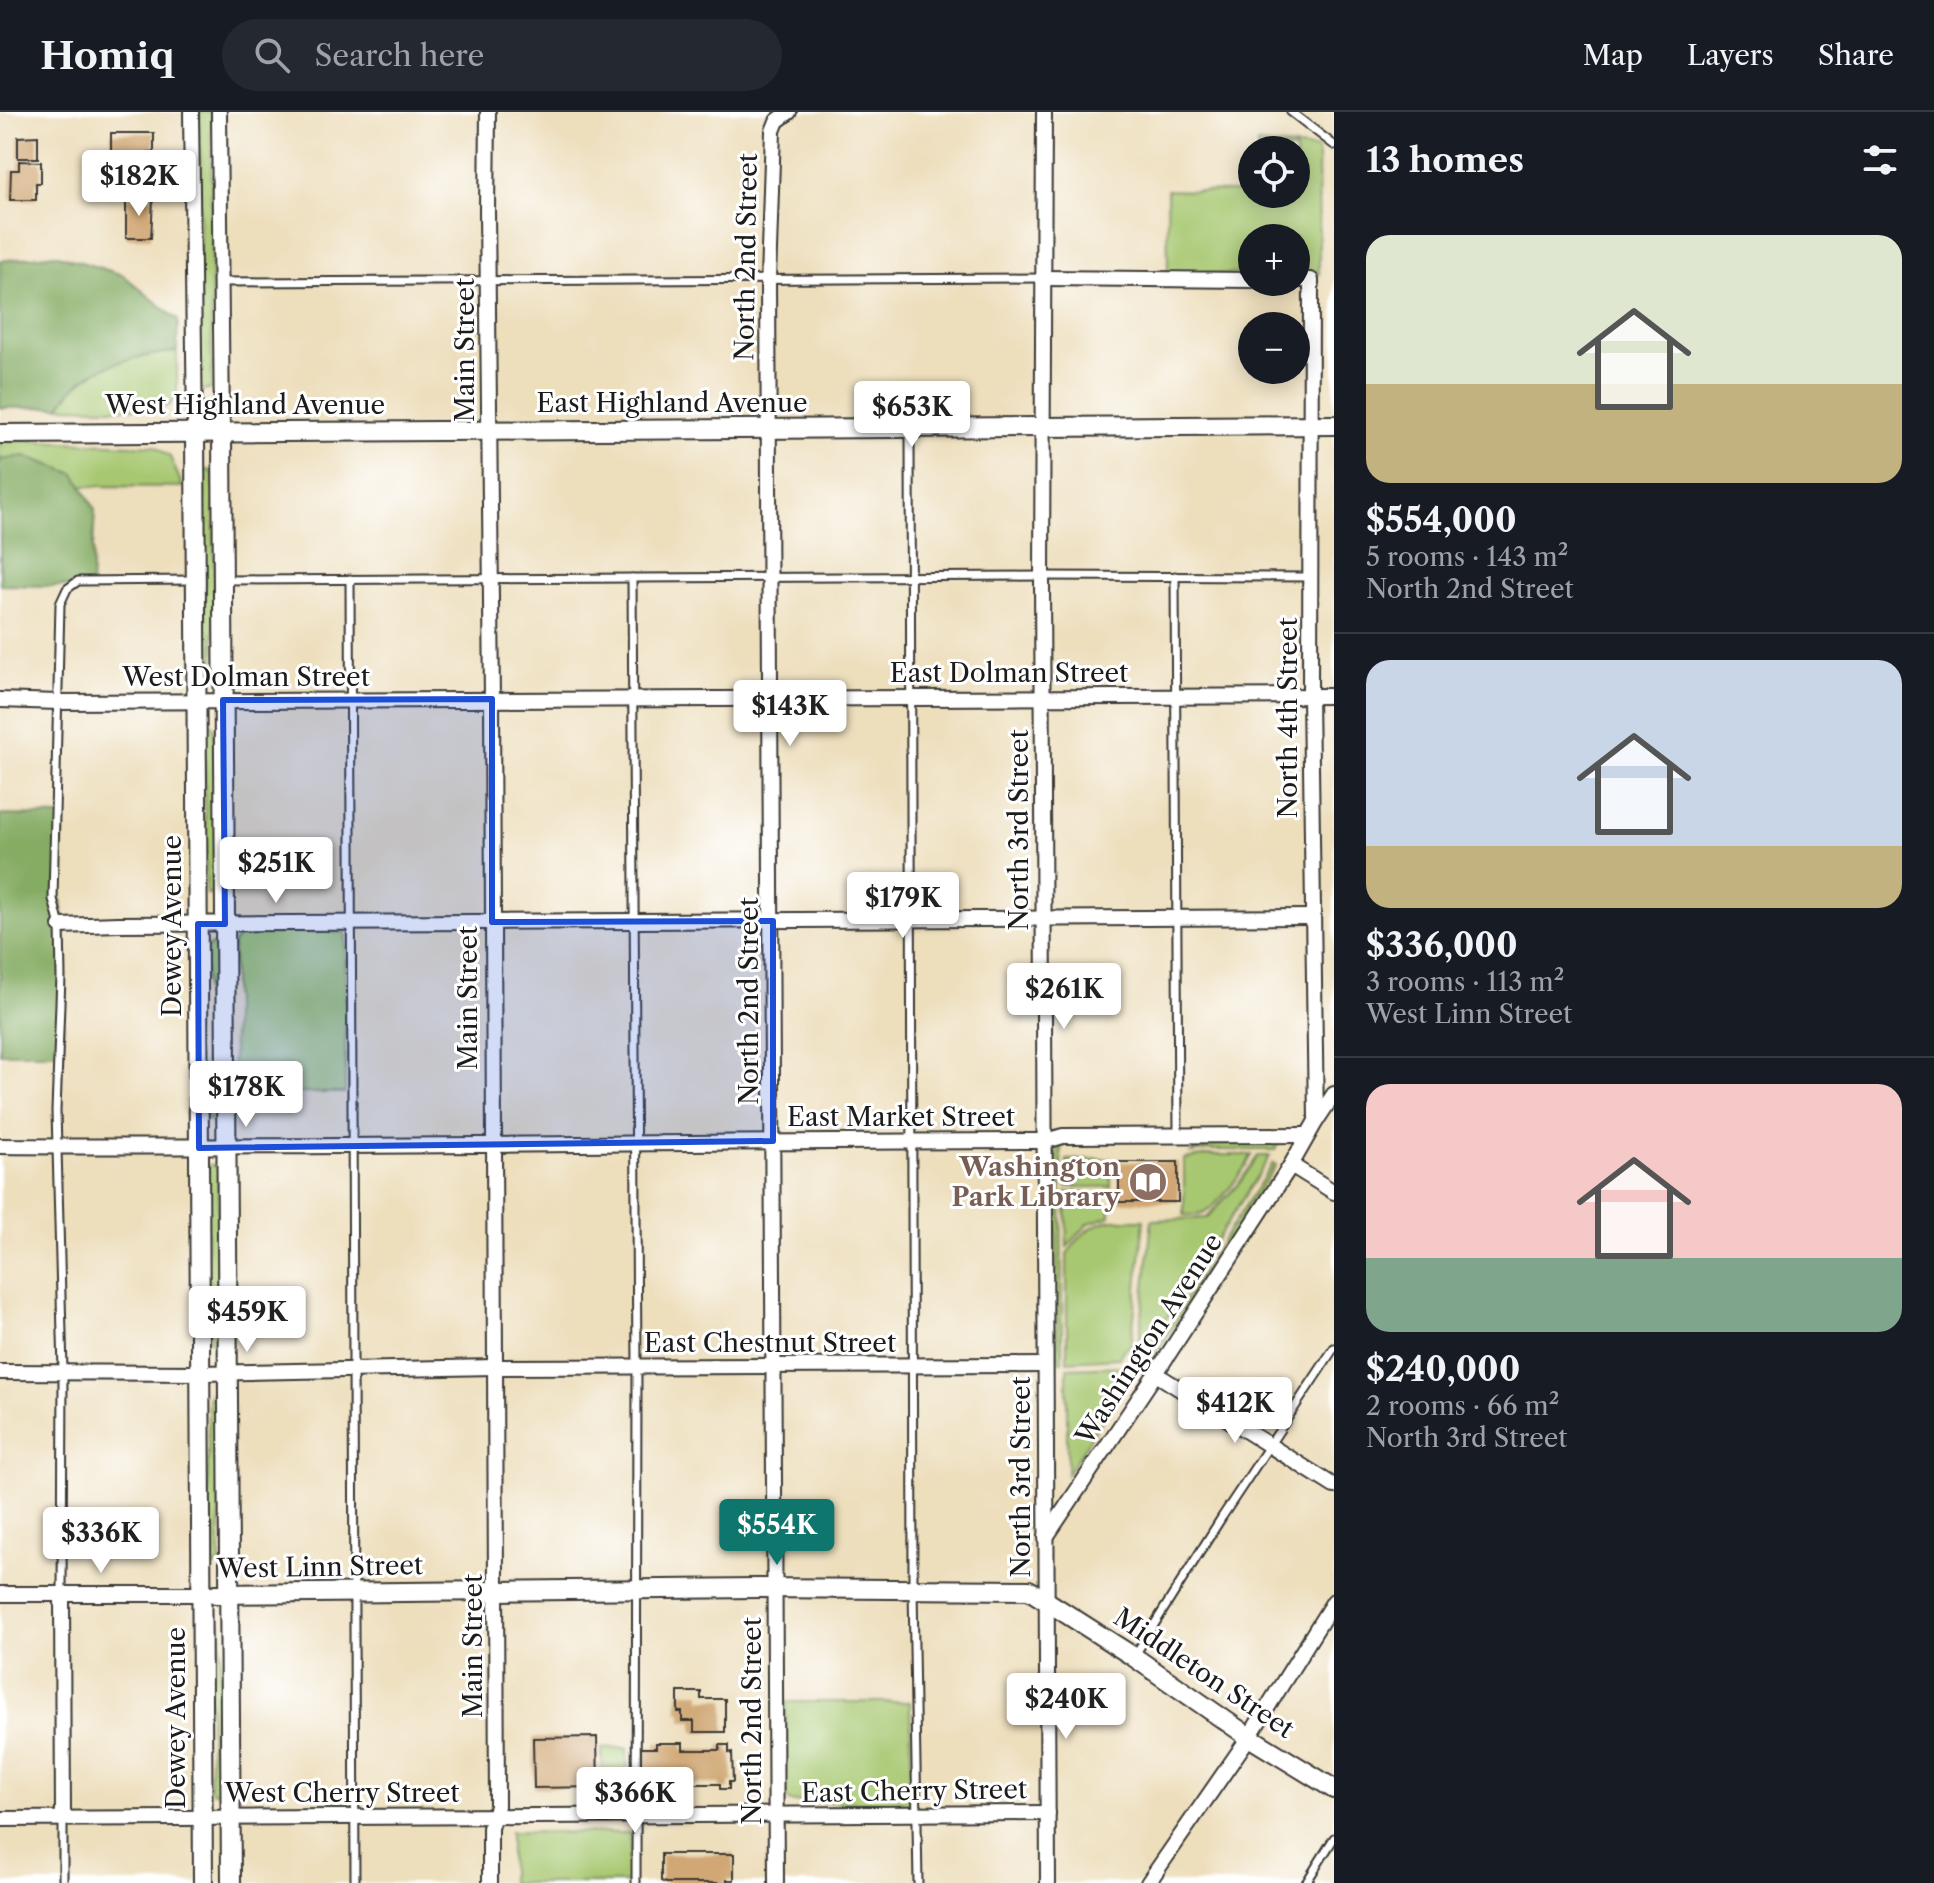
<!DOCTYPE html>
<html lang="en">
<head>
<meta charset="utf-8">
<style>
  body { margin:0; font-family:"Libre Caslon Text",serif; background:#242831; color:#f1f3f6; height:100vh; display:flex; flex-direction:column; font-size:30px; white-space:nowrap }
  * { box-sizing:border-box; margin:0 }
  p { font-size:26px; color:#9ea1a6 }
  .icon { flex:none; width:44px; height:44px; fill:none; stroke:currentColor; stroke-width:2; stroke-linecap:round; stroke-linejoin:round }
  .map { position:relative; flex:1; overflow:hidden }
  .sheet { display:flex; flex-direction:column; background:#171b24; width:600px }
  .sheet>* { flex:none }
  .fabs { position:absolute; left:1238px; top:24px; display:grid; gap:16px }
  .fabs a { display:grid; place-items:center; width:72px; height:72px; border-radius:50%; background:#171b24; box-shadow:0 4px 20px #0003; font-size:40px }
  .price { position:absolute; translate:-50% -68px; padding:0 18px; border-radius:8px; background:#fff; color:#222; font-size:26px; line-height:52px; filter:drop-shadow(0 2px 4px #0008) }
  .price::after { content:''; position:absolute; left:50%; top:48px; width:24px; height:18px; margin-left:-12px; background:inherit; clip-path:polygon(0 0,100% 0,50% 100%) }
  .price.on { background:#0f766e; color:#fff }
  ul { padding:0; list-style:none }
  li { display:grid; align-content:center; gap:16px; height:424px; padding:0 32px }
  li+li { border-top:2px solid #363941 }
  li span { display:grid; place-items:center; height:248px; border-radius:24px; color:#555 }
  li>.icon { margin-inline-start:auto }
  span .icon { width:144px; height:144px; fill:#fffc; stroke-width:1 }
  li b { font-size:34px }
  h2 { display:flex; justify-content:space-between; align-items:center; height:96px; padding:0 32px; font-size:34px }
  header { display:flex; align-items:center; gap:48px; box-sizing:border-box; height:112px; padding:0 40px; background:#171b24; border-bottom:2px solid #363941 }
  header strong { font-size:38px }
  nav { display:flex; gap:44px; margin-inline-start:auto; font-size:28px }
  .search { width:560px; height:72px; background:#242831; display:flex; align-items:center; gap:20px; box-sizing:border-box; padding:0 28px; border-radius:44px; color:#9ea1a6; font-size:30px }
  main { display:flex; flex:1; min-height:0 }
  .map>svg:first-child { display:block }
  .green { fill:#a7c871; stroke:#627246; stroke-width:2 }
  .forest { fill:#85ac63; stroke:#506440; stroke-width:2 }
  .building { fill:#d0a775 }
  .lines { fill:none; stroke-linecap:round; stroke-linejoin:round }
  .service-casing { stroke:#3b3934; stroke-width:11 }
  .minor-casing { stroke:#3b3934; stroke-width:18 }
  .tertiary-casing { stroke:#3b3934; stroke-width:22 }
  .service { stroke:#fff; stroke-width:7 }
  .minor { stroke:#fff; stroke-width:14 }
  .tertiary { stroke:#fff; stroke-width:18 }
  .marked { fill:#1d4ed8; fill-opacity:0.2; stroke:#1d4ed8; stroke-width:6; stroke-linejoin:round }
  .labels { text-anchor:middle; stroke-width:6; stroke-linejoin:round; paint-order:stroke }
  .street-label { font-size:26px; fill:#1c1c1c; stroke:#fff }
  .education-label { font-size:26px; font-weight:bold; fill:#785e54; stroke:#fff; text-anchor:end }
</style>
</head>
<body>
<header>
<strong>Homiq</strong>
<div class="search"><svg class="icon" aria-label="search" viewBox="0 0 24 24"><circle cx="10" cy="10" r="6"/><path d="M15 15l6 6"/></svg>Search here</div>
<nav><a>Map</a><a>Layers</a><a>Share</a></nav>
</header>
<main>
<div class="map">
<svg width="1334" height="1771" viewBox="0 0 1334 1771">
  <rect width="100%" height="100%" fill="#fff"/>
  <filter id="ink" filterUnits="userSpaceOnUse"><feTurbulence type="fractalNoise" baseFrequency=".0125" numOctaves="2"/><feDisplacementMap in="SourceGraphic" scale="16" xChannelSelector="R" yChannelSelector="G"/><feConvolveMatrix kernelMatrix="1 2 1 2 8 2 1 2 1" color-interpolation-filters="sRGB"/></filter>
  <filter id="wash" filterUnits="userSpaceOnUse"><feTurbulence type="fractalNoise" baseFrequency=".006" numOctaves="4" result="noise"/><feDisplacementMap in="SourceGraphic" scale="32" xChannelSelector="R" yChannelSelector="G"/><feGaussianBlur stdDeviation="1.8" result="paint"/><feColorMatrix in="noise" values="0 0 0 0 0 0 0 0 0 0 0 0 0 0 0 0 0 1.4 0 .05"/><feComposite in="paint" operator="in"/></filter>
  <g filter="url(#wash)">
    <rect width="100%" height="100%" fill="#eddebc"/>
    <g class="green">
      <path d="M199 0H211L212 277 200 278Z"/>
      <path d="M1257 32 1318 37 1319 162H1296V126H1252V162H1168L1167 78 1296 82V38H1257Z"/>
      <path d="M177 239V284L170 293 157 297 60 295C86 250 130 247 177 239Z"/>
      <path d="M14 328 155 334 170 345 183 375 82 374 75 362 25 344 0 348V329Z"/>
      <path d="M204 358H209L214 363V558L212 563 205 564Z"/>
      <path d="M206 611H211L214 617 217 776 213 781 206 782 204 617Z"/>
      <path d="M249 820H346L345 981H233V832L238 824Z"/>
      <path d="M213 833 217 838V1002L216 1007 209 1009 206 1003 205 839 208 834Z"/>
      <path d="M1200 1029H1279L1275 1038H1209L1191 1041Z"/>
      <path d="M1061 1031 1062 1249H1057L1056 1038Z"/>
      <path d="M1209 1043H1252C1244 1058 1219 1093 1204 1101 1198 1104 1191 1103 1184 1103V1047Z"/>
      <path d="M1258 1044H1270L1143 1243 1140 1240 1139 1233 1152 1108 1207 1106 1240 1070Z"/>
      <path d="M1111 1047V1075H1067V1048Z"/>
      <path d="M1273 1051 1276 1053 1153 1246 1149 1243Z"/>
      <path d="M209 1053H214L218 1058V1225L216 1230H211L208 1225 206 1057Z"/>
      <path d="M1066 1080H1085L1110 1095V1104L1089 1111 1067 1135Z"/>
      <path d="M1112 1108H1144L1131 1234 1124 1237 1119 1246 1067 1249V1142C1079 1125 1091 1111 1112 1108Z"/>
      <path d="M1124 1254 1128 1256 1130 1265 1067 1362V1256Z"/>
      <path d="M211 1281H215L219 1286 220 1450 217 1455 208 1451V1286Z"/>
      <path d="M218 1507 221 1512V1675L218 1680H213L210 1674V1512Z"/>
      <path d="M786 1590H910L912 1691 790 1690 786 1685Z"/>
      <path d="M602 1636H627L628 1676 602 1677Z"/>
      <path d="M510 1720 630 1721V1771H510Z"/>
    </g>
    <g class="forest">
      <path d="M55 142 123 163 178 208 177 239C130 247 86 250 60 295L0 296V149Z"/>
      <path d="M24 344 75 362 95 397 91 475 0 473V348Z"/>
      <path d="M0 703 63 704 60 779 65 824 63 941H0Z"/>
    </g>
    <g id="blocks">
      <g class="building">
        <rect x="111" y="21" width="43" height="20"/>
        <path d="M38 24V46H18V25Z"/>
        <path d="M19 49 41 50V71H36V88H10L11 58H19Z"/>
        <path d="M126 87H153L151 126H126Z"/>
        <rect x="1119" y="1050" width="59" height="40"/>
        <path d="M678 1580H701V1587H725V1620H694V1609H682V1600H678Z"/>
        <path d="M597 1625 598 1675 534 1676 533 1626Z"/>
        <path d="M656 1631H683V1638H720V1633H729V1641L732 1640 733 1670H729V1677H720V1672H682L683 1680H656V1676H641V1636H656Z"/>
        <path d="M661 1742H734V1768H727V1771H666L661 1769Z"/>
      </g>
    </g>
  </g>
  <g filter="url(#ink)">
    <use href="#blocks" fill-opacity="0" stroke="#3b3934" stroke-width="2"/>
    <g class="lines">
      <g class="service-casing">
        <g id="service">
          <path d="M1291 0 1334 33"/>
          <path d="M220 170 1041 166"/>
          <path d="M910 318 913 1476 918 1771"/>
          <path d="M1175 464 1178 1024"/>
          <path d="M632 466 637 1256 636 1771"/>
          <path d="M350 467 355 1771"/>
          <path d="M225 468 1042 464 1311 465"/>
          <path d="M62 1483 63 1259 56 999 61 865 60 814 53 787 60 492 67 477 78 469 194 468"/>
          <path d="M1135 1543 1222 1405 1334 1236"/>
          <path d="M63 1706V1771"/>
          <path d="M1306 1771 1334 1726"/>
        </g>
      </g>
      <g class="minor-casing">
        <g id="minor">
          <path d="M191 0 195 320"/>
          <path d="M219 0 222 320"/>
          <path d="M488 0 487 99 492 587 497 1694 490 1716V1771"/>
          <path d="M1044 0 1042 464 1048 1771"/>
          <path d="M1042 166 1252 168"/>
          <path d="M0 588 58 590 1334 584"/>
          <path d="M60 814 118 812 1313 805"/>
          <path d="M1316 1009 1334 982"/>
          <path d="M0 1034C349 1037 697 1029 1046 1029L1063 1024 1308 1023"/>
          <path d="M1291 1053 1334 1080"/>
          <path d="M0 1260 202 1261 495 1255 1045 1253"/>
          <path d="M1156 1262 1334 1374"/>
          <path d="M1046 1425 1160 1255 1291 1053 1316 1009 1310 584 1311 168H1296"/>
          <path d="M0 1482H202"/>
          <path d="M62 1483 63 1706"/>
          <path d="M0 1707 1048 1701"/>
          <path d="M776 1771 768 167 773 19 777 9 789 0"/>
          <path d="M1148 1771 1249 1625 1334 1489"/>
        </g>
      </g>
      <g class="tertiary-casing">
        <g id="tertiary">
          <path d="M195 320 203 1771"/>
          <path d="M222 320 231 1771"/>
          <path d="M0 322 1334 313"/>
          <path d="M216 1482 757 1476 1029 1478 1134 1545 1249 1625 1334 1677"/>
        </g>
      </g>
      <use href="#service" class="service"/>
      <use href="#minor" class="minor"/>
      <use href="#tertiary" class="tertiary"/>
    </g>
  </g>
  <path class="marked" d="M492 587V810L773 809V1029L199 1036 198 812H225L223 588Z"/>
  <defs>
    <g id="library-disc" transform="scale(2)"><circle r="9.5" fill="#8d6e63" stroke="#fff"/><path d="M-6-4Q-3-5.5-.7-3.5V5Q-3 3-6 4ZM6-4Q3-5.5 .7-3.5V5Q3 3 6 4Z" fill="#fff"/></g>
  </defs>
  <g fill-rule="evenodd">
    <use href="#library-disc" x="1148" y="1070"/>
  </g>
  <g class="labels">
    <g class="street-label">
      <text transform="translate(746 145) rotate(-89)" y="9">North 2nd Street</text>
      <text transform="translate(465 238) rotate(-90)" y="9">Main Street</text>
      <text x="672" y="300">East Highland Avenue</text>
      <text x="245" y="302">West Highland Avenue</text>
      <text x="1009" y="570">East Dolman Street</text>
      <text x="246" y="574">West Dolman Street</text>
      <text transform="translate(1288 606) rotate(-90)" y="9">North 4th Street</text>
      <text transform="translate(1019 718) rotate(-90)" y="9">North 3rd Street</text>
      <text transform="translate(172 814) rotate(-90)" y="9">Dewey Avenue</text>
      <text transform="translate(468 886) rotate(-90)" y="9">Main Street</text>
      <text transform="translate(749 889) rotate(-90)" y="9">North 2nd Street</text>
      <text x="901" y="1014">East Market Street</text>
      <text transform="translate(1149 1227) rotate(-57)" y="9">Washington Avenue</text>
      <text x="770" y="1240">East Chestnut Street</text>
      <text transform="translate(1021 1365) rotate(-90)" y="9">North 3rd Street</text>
      <text transform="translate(320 1455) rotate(-1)" y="9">West Linn Street</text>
      <text transform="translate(473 1534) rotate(-90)" y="9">Main Street</text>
      <text transform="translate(1204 1561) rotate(34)" y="9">Middleton Street</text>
      <text transform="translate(176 1606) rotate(-90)" y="9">Dewey Avenue</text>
      <text transform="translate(752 1609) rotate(-90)" y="9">North 2nd Street</text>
      <text transform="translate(914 1679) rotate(-1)" y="9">East Cherry Street</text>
      <text x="342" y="1690">West Cherry Street</text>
    </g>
    <g class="education-label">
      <text x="1120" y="1064">Washington<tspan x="1120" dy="30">Park Library</tspan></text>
    </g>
  </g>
</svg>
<div class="fabs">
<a><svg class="icon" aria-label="locate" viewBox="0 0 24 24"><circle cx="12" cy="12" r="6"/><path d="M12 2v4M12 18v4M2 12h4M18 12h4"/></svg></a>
<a>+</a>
<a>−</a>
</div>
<b class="price" style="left:139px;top:106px">$182K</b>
<b class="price" style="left:912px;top:337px">$653K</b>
<b class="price" style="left:790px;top:636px">$143K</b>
<b class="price" style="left:276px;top:793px">$251K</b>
<b class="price" style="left:903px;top:828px">$179K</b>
<b class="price" style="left:1064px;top:919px">$261K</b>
<b class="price" style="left:246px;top:1017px">$178K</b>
<b class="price" style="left:247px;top:1242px">$459K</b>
<b class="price" style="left:1235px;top:1333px">$412K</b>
<b class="price on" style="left:777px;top:1455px">$554K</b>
<b class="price" style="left:101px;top:1463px">$336K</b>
<b class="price" style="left:1066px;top:1629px">$240K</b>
<b class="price" style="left:635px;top:1723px">$366K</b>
</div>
<section class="sheet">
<h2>13 homes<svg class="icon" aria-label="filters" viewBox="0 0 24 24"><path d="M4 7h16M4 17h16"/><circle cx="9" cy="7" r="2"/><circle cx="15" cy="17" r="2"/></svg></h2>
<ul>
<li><span style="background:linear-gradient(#dfe7d0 60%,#c2b280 0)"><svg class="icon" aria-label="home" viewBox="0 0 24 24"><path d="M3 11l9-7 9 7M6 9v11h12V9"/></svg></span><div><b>$554,000</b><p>5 rooms · 143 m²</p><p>North 2nd Street</p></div></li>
<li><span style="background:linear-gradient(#c9d6e8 75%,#c2b280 0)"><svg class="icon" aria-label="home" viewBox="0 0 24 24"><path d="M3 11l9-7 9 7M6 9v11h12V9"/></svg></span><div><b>$336,000</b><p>3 rooms · 113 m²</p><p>West Linn Street</p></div></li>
<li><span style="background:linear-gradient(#f6c9c9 70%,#7fa58c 0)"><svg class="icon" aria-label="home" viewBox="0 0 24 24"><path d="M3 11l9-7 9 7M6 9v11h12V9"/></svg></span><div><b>$240,000</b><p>2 rooms · 66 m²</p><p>North 3rd Street</p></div></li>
</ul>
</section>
</main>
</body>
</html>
